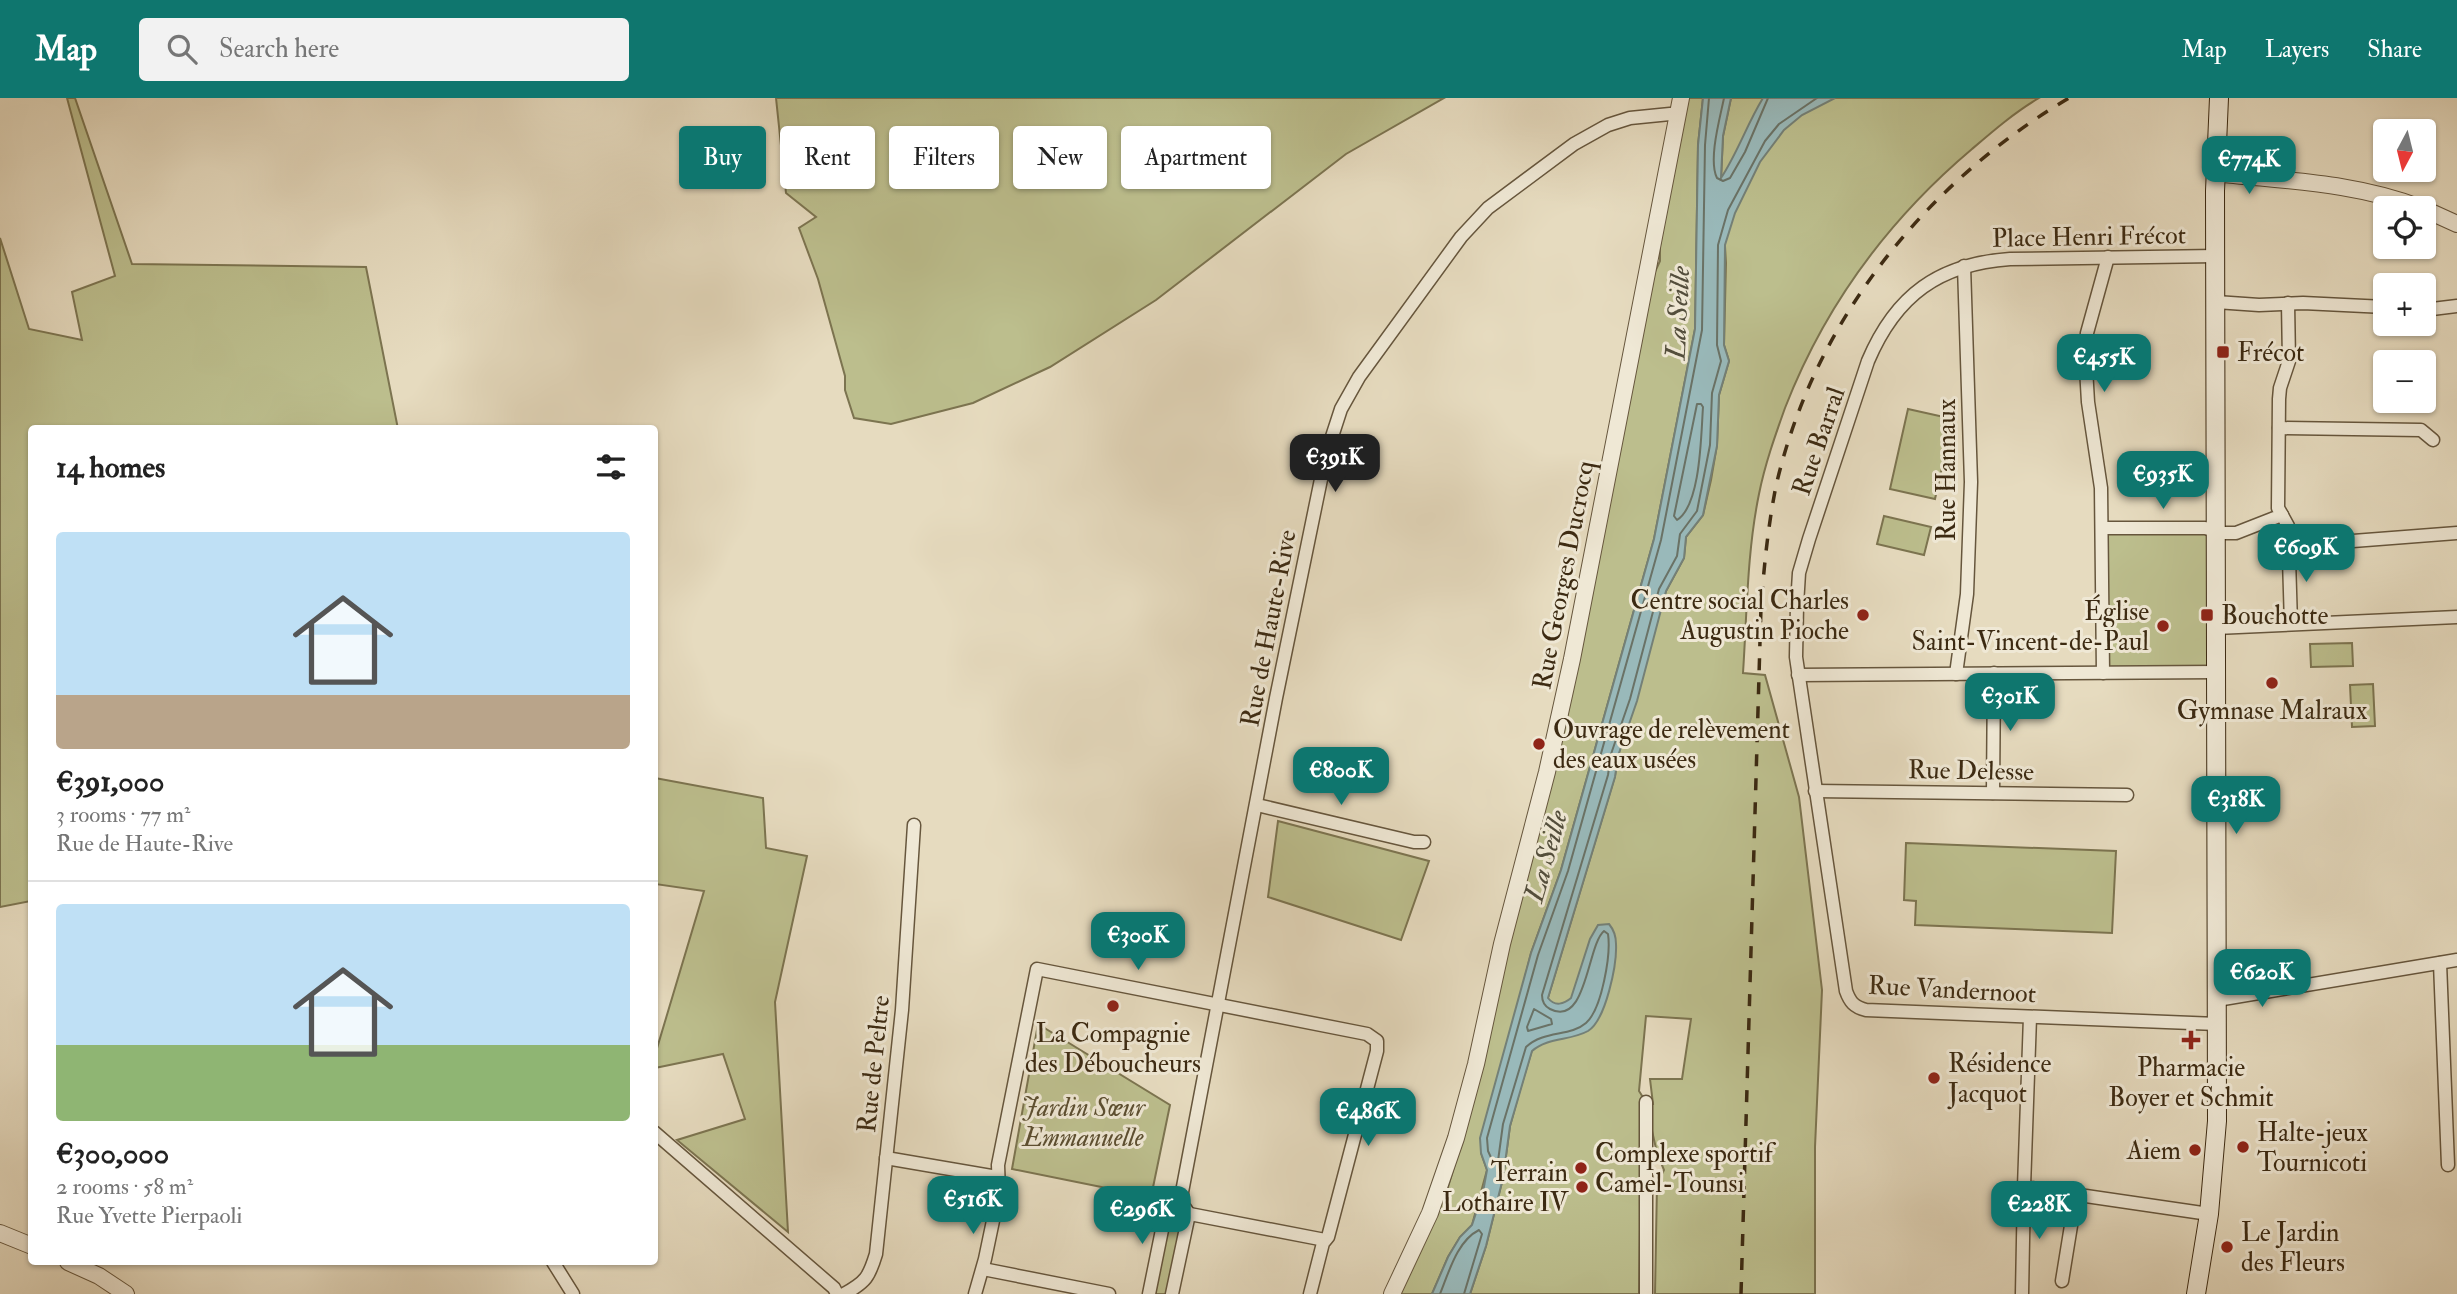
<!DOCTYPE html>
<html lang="en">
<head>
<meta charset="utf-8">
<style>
  body { margin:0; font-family:"IM FELL Double Pica",serif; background:#f2f2f2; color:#222; height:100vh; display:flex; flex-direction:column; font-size:26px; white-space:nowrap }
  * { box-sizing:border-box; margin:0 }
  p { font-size:23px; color:#767676 }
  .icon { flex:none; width:38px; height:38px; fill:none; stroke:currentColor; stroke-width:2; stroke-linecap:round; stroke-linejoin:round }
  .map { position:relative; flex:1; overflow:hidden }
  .sheet { position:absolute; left:28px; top:327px; width:630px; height:840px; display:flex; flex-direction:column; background:#fff; border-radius:7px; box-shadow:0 2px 5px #0004 }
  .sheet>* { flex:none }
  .banner { position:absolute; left:679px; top:28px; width:665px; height:63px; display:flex; gap:14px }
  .needle { width:46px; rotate:187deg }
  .tools { position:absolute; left:2373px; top:21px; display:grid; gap:14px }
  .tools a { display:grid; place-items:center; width:63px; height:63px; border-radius:7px; background:#fff; box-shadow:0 2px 5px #0004; font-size:35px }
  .price { position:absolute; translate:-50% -60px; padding:0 16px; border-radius:14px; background:#0f766e; color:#fff; font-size:23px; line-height:46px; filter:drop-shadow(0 2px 4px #0008) }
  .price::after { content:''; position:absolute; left:50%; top:42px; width:21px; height:16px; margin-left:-10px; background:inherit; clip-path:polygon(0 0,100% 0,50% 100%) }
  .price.active { background:#222; color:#fff }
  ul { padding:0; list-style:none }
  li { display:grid; align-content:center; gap:14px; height:371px; padding:0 28px }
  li+li { border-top:2px solid #e0e0e0 }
  li span { display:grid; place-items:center; height:217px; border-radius:7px; color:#555 }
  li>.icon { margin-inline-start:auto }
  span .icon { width:126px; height:126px; fill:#fffc; stroke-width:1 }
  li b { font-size:30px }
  h2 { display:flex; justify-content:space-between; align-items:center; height:84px; padding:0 28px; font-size:30px }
  .tag { padding:0 24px; border-radius:7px; background:#fff; box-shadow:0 2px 5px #0004; font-size:24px; line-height:63px }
  .tag.active { background:#0f766e; color:#fff }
  header { display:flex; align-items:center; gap:42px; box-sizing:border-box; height:98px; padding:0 35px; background:#0f766e; color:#fff }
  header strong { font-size:33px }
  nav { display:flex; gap:38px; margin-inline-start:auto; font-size:24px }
  .search { width:490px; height:63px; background:#f2f2f2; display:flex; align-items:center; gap:18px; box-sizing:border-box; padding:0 24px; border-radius:7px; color:#767676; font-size:26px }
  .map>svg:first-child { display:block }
  .green { fill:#bcbe8d; stroke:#7c7450; stroke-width:2 }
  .water { fill:#99b9ba; stroke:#748077; stroke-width:2 }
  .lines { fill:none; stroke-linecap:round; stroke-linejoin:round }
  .shore { stroke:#6a7266; stroke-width:2 }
  .minor-casing { stroke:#66563d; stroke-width:15 }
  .tertiary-casing { stroke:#66563d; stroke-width:18 }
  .secondary-casing { stroke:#3c2a12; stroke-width:20 }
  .minor { stroke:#efe8d5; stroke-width:12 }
  .tertiary { stroke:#efe8d5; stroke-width:16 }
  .secondary { stroke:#efe8d5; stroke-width:18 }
  .rail { stroke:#3c2a12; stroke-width:3.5; stroke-dasharray:12 12; stroke-linecap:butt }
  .poi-dot { fill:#8f2418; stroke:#efe8d5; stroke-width:2.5 }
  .labels { text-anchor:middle; stroke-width:6; stroke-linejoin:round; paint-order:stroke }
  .street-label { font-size:26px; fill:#3c2a12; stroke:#efe8d5 }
  .poi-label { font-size:26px; fill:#3c2a12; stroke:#efe8d5; text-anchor:start }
  .park-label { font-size:26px; font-style:italic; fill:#5c4f31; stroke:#efe8d5 }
  .water-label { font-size:28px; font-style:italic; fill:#534e3c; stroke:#efe8d5 }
</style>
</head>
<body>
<header>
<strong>Map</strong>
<div class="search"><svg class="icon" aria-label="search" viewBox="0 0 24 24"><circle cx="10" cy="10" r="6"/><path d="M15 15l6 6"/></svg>Search here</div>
<nav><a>Map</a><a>Layers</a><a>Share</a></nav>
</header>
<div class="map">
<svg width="2457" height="1196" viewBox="0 0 2457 1196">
  <rect width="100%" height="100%" fill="#e6dbbf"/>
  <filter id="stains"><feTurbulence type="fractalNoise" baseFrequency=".00286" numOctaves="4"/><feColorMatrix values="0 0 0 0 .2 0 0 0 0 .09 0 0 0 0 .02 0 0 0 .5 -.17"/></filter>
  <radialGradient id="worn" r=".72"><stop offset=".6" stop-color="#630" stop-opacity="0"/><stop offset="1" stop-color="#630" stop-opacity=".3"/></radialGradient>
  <g class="green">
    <path d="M67 0H75L132 166 366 169 398 331H32L31 803 0 809V140L29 231 82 242 72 194 115 178Z"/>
    <path d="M776 0H1444L1346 56 1156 202 1050 269 973 305 891 326 854 320 845 292V278L818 181 799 130 816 119 786 95Z"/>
    <path d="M1687 0H1703L1698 47 1695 231 1654 441 1561 772 1531 855 1481 1055 1487 1072 1472 1127 1460 1139 1448 1159 1432 1196H1399L1446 1096 1468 1022 1653 178 1660 163V147Z"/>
    <path d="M1731 0H2039C2015 14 1993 33 1972 51 1888 122 1825 207 1785 310 1775 338 1765 366 1759 396 1747 454 1747 515 1743 575L1765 577 1799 699 1822 892 1815 1049V1196H1655L1657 1086 1664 1072 1657 1055 1646 1006H1653L1650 981H1682L1691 921 1646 918 1639 993 1646 1004H1642L1639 1196H1470L1486 1148 1503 1080 1510 1028 1520 992 1615 678 1618 658 1666 493 1684 460 1686 439 1703 417 1711 382 1717 347 1719 297 1729 263 1724 247 1726 165 1721 81 1723 38Z"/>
    <path d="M1908 311 1953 321 1935 401 1890 391Z"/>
    <path d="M1884 418 1931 429 1924 457 1877 446Z"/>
    <path d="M2102 430H2209L2217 574 2103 575Z"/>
    <path d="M2352 545 2353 568 2311 569 2310 546Z"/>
    <path d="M2373 586 2375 628 2352 629 2350 587Z"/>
    <path d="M655 680 763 700 766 750 807 758 775 904 788 1134 677 1042 745 1021 723 956 655 970V957L704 793 655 786Z"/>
    <path d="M1278 723 1429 763 1401 842 1268 799Z"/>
    <path d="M1906 745 2116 753 2112 835 1915 827 1916 803 1904 802Z"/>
    <path d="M1038 926 1170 1007 1151 1099 1012 1071Z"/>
    <path d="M1170 1118 1183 1121 1170 1196H1155Z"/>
  </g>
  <path class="water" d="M1703 0H1731L1723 38 1721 80C1738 54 1747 26 1763 0H1835L1802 17 1784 32 1760 64 1735 115 1725 147 1724 247 1729 263 1719 297 1717 348 1703 417 1686 439 1684 460 1666 493 1637 603 1618 658 1615 679 1548 900C1555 909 1564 906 1571 900L1590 841 1598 827 1609 826C1614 832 1616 838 1616 846 1617 866 1606 922 1588 933 1570 943 1548 939 1532 953L1510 1028 1503 1080 1486 1148 1470 1196H1432L1448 1159 1460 1139 1472 1127 1483 1094 1487 1072 1481 1055 1480 1040 1531 855 1561 772 1654 441 1695 231 1698 47Z"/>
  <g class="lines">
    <g class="shore">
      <path d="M1709 0 1705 47 1702 232 1661 442 1568 773 1538 857 1487 1040 1488 1053 1494 1066 1498 1063 1503 1026 1526 949C1544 932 1570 939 1586 925 1602 911 1611 856 1608 836L1604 833C1587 847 1587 930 1550 911 1544 908 1542 903 1542 897L1608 677 1611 656 1630 601 1659 491 1677 458 1680 436 1697 413 1710 347 1712 295 1721 263 1717 247 1718 147 1728 112 1765 43 1779 26 1817 0"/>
      <path d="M1724 0C1720 20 1708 62 1717 80L1723 83 1730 80 1745 54 1768 0"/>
      <path d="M1697 306H1701L1703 309C1701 336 1701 407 1677 422L1674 418Z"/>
      <path d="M1534 911 1551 921 1552 926 1528 933 1527 929Z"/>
      <path d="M1440 1196C1449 1174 1457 1143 1479 1132L1482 1136 1464 1196"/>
    </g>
    <g class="minor-casing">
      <g id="minor">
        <path d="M2216 158 2010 161C1939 166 1896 197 1868 263L1809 441 1799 475 1797 507 1796 559 1846 893C1850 904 1854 909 1866 912L2217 926"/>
        <path d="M2216 204 2259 207 2303 205 2385 209"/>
        <path d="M2424 212 2457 208"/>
        <path d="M2279 330 2421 332 2433 342"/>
        <path d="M2282 417 2288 428 2291 526"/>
        <path d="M2102 430H2205L2224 435H2236L2282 417 2278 410 2279 301 2280 290 2289 263 2288 205"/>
        <path d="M2288 448 2457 435"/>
        <path d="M2216 530 2457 519"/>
        <path d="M2103 575 2101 390 2088 304 2085 253 2087 235 2108 159"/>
        <path d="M1956 576 1967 496 1971 384 1964 168"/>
        <path d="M1798 577 2217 574"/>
        <path d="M1815 693 2127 697"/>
        <path d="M1993 695 1994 575"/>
        <path d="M1257 707 1414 744H1424"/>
        <path d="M2440 865 2448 1067"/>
        <path d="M2217 902 2457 862"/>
        <path d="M2030 919 2024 1089 2209 1116"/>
        <path d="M654 1034 834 1190 837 1196"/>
        <path d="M886 1060 997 1079"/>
        <path d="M1169 1112 1325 1142"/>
        <path d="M553 1164 573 1196"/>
        <path d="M983 1171 1109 1196"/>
        <path d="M2062 1183 2076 1097"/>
        <path d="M844 1196C866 1184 869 1179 876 1156L902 912 914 727"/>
        <path d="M975 1196 985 1161 999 1094 998 1067 1037 871 1367 936 1377 943V953L1328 1139 1323 1145 1310 1196"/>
        <path d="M1149 1196 1164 1122 1172 1105"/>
        <path d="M1172 1196 1189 1116 1183 1107 1182 1094 1276 600 1326 357 1341 311 1359 279 1461 139 1488 110 1574 46 1608 27 1630 20 1670 16 1677 17"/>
        <path d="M1646 1196V1004"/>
        <path d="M2022 1196 2024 1089"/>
      </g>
    </g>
    <g class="tertiary-casing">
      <g id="tertiary">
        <path d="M2215 75C2284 83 2355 84 2421 110"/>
        <path d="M2424 111 2457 126"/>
        <path d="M0 1135 32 1148"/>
        <path d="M68 1164 99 1178 126 1196"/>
        <path d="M1392 1196 1430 1115 1456 1040 1476 966 1502 846 1547 674 1572 561 1681 0"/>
      </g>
    </g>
    <g class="secondary-casing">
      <path id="secondary" d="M2196 1196 2209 1116 2217 1023 2215 93 2219 0"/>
    </g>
    <use href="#minor" class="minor"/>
    <use href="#tertiary" class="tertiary"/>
    <use href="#secondary" class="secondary"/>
    <path class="rail" d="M1741 1196 1761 509C1764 469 1768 428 1776 388 1814 223 1925 85 2069 0"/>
  </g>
  <g class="poi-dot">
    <rect x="2216" y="247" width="14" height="14" rx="3.5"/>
    <circle cx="1863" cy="517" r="7"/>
    <rect x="2200" y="510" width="14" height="14" rx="3.5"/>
    <circle cx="2163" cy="528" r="7"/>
    <circle cx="2272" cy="585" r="7"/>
    <circle cx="1539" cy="646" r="7"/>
    <circle cx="1113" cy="908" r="7"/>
    <path d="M2187.5 931.5h7v7h7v7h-7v7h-7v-7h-7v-7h7z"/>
    <circle cx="1934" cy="980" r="7"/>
    <circle cx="2243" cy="1049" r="7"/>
    <circle cx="2195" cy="1052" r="7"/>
    <circle cx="1581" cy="1070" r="7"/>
    <circle cx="1582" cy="1089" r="7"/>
    <circle cx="2227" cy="1149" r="7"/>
  </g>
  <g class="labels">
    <g class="street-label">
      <text transform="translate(2089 138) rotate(-1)" y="9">Place Henri Frécot</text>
      <text transform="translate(1818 343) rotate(-71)" y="9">Rue Barral</text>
      <text transform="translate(1946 372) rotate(-90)" y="9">Rue Hannaux</text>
      <text transform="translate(1563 477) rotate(-79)" y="9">Rue Georges Ducrocq</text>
      <text transform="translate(1268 530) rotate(-79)" y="9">Rue de Haute-Rive</text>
      <text transform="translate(1971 672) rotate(1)" y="9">Rue Delesse</text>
      <text transform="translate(1952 891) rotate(3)" y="9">Rue Vandernoot</text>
      <text transform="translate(873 966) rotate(-84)" y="9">Rue de Peltre</text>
    </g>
    <g class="poi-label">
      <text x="2237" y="263">Frécot</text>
      <text x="1849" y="511" text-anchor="end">Centre social Charles<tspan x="1849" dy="30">Augustin Pioche</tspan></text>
      <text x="2149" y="522" text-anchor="end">Église<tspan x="2149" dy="30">Saint-Vincent-de-Paul</tspan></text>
      <text x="2221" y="526">Bouchotte</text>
      <text x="2272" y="621" text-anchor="middle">Gymnase Malraux</text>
      <text x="1553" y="640">Ouvrage de relèvement<tspan x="1553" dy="30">des eaux usées</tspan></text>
      <text x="1113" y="944" text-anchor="middle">La Compagnie<tspan x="1113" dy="30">des Déboucheurs</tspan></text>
      <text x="1948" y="974">Résidence<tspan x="1948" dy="30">Jacquot</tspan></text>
      <text x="2191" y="978" text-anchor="middle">Pharmacie<tspan x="2191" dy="30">Boyer et Schmit</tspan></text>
      <text x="2257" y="1043">Halte-jeux<tspan x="2257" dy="30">Tournicoti</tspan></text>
      <text x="2181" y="1061" text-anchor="end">Aiem</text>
      <text x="1595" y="1064">Complexe sportif<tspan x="1595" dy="30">Camel-Tounsi</tspan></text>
      <text x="1568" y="1083" text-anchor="end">Terrain<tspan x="1568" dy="30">Lothaire IV</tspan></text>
      <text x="2241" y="1143">Le Jardin<tspan x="2241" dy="30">des Fleurs</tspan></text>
    </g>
    <g class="park-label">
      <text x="1083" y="1018">Jardin Sœur<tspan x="1083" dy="30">Emmanuelle</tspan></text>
    </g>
    <g class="water-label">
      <text transform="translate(1677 215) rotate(-87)" y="10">La Seille</text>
      <text transform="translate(1545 758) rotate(-74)" y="10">La Seille</text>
    </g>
  </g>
  <rect width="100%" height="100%" filter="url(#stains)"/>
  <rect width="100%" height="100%" fill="url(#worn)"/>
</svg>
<div class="tools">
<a><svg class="needle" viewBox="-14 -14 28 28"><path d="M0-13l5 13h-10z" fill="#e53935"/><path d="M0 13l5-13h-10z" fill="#767676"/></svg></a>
<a><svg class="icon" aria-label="locate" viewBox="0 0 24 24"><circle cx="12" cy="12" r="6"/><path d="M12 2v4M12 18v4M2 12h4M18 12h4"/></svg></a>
<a>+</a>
<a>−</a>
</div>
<b class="price" style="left:2249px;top:98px">€774K</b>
<b class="price" style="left:2104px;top:296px">€455K</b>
<b class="price active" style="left:1335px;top:396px">€391K</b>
<b class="price" style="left:2163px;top:413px">€935K</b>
<b class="price" style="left:2306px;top:486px">€609K</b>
<b class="price" style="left:2010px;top:635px">€301K</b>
<b class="price" style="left:1341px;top:709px">€800K</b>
<b class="price" style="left:2236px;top:738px">€318K</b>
<b class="price" style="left:1138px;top:874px">€300K</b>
<b class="price" style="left:2262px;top:911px">€620K</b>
<b class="price" style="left:1368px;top:1050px">€486K</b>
<b class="price" style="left:973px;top:1138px">€516K</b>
<b class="price" style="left:2039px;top:1143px">€228K</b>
<b class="price" style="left:1142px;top:1148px">€296K</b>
<div class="banner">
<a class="tag active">Buy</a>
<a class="tag">Rent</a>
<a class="tag">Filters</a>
<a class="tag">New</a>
<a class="tag">Apartment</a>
</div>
<section class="sheet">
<h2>14 homes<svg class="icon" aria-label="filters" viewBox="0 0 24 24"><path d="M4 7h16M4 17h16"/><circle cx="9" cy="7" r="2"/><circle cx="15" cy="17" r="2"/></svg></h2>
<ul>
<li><span style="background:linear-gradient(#bfe0f5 75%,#b9a48a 0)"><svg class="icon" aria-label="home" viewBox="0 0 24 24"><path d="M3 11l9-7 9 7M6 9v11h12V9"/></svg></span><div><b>€391,000</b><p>3 rooms · 77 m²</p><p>Rue de Haute-Rive</p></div></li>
<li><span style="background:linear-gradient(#bfe0f5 65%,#8fb573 0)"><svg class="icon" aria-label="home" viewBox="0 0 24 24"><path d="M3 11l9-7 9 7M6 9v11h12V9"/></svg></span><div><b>€300,000</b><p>2 rooms · 58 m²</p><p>Rue Yvette Pierpaoli</p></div></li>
</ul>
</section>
</div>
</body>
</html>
